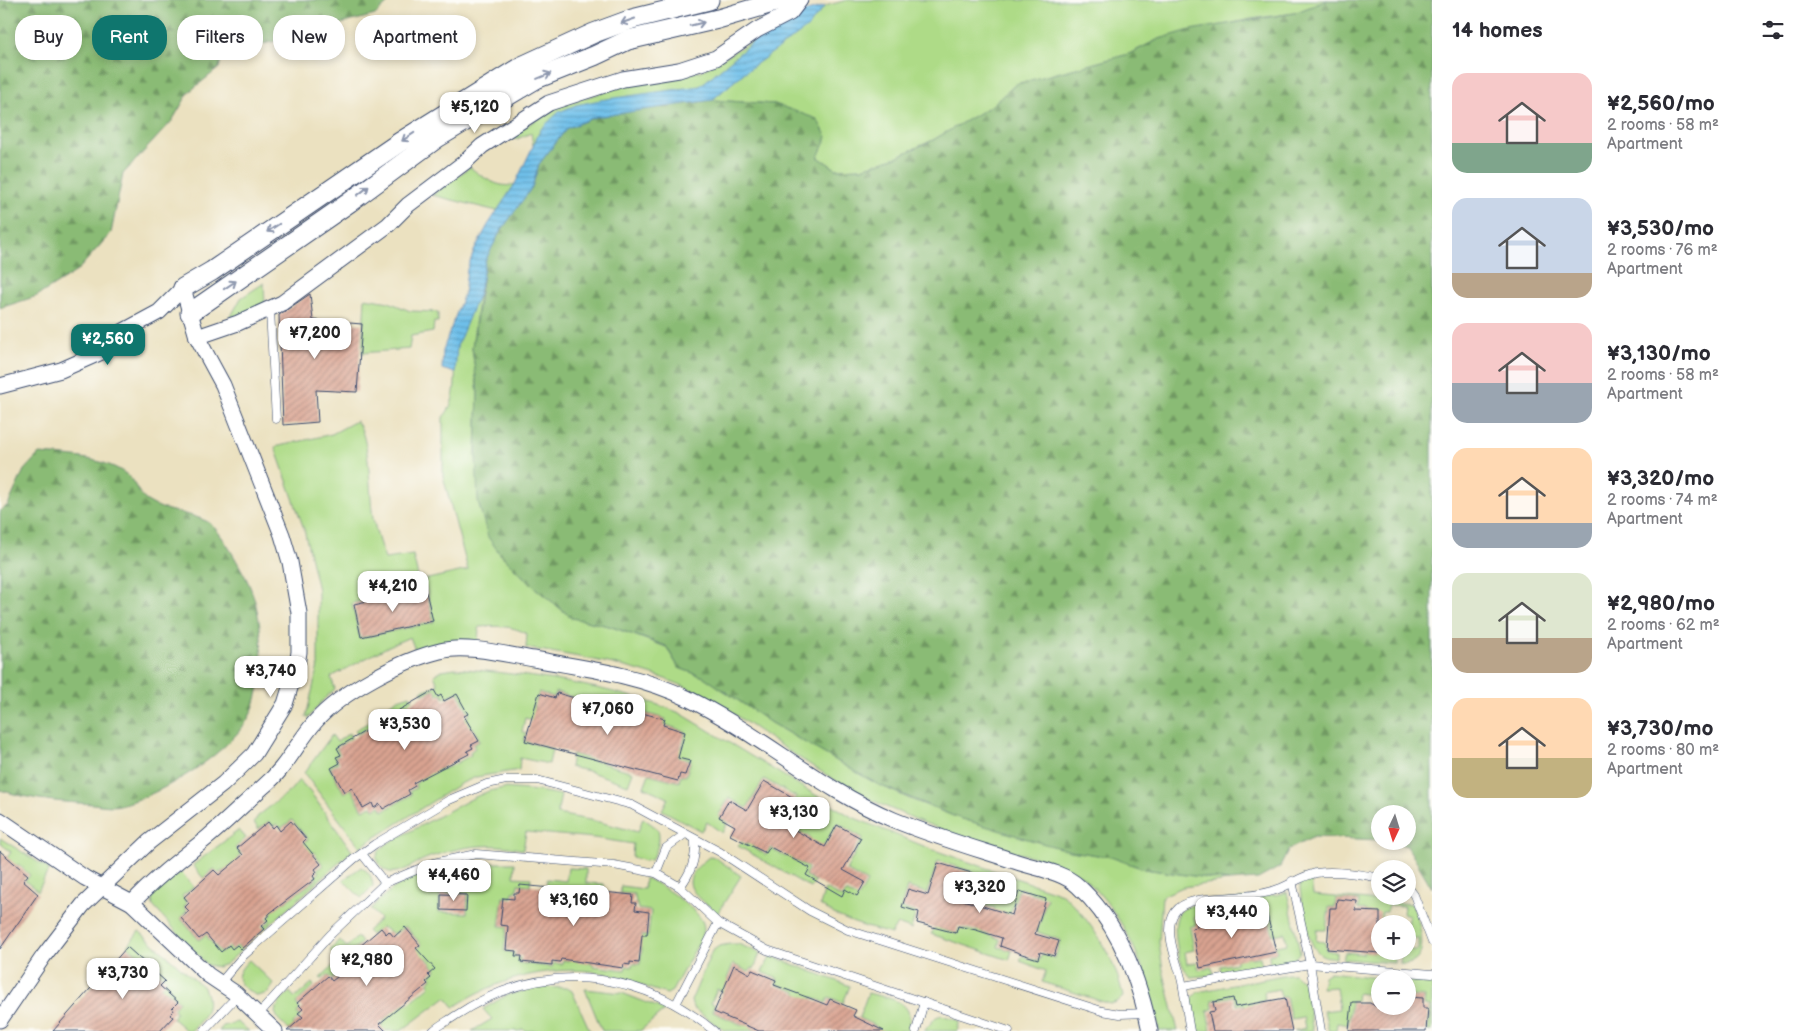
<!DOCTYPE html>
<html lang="en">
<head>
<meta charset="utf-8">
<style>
  body { margin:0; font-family:"Balsamiq Sans",sans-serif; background:#f7f7f7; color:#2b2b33; height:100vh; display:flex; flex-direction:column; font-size:19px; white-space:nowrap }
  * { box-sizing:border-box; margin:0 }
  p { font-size:16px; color:#7c7c81 }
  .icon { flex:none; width:28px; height:28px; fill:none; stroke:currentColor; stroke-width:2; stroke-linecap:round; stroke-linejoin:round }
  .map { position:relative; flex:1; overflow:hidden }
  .details { display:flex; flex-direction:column; background:#fff; width:375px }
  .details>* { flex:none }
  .guide { position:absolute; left:15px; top:15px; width:475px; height:45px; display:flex; gap:10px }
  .needle { width:32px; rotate:184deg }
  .fabs { position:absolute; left:1371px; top:805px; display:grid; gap:10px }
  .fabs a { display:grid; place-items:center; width:45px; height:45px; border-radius:50%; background:#fff; box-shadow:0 2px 8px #0003; font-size:25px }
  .price { position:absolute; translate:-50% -42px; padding:0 11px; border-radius:10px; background:#fff; color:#222; font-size:16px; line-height:32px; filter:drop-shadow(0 1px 2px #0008) }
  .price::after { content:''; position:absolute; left:50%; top:30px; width:15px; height:11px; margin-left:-8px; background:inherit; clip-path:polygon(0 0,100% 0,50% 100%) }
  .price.on { background:#0f766e; color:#fff }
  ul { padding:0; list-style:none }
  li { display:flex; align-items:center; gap:15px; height:125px; padding:0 20px }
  li span { display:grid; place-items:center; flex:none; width:140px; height:100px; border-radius:15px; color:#555 }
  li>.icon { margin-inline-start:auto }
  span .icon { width:60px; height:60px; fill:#fffc; stroke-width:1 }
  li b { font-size:21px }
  h2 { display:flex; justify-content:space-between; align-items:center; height:60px; padding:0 20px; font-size:21px }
  .tag { padding:0 18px; border-radius:20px; background:#fff; box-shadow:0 2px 8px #0003; font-size:18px; line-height:45px }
  .tag.on { background:#0f766e; color:#fff }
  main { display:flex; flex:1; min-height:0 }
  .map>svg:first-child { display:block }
  .green { fill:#aedb87; stroke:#648572; fill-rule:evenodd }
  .forest { fill:url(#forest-firs); stroke:#527569 }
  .water { fill:url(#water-rules); stroke:#4578a4 }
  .building { fill:url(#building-hatch) }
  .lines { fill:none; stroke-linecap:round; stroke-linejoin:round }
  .service-casing { stroke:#3a4a6d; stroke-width:9 }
  .minor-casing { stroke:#3a4a6d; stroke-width:17 }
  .tertiary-casing { stroke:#3a4a6d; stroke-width:21 }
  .service { stroke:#fff; stroke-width:8 }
  .minor { stroke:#fff; stroke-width:15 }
  .tertiary { stroke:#fff; stroke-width:19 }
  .oneway { stroke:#8d97ae }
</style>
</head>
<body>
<main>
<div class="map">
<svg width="1432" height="1031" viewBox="0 0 1432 1031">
  <defs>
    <pattern id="forest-firs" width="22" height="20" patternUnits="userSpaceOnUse" patternTransform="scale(1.25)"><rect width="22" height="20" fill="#8abb74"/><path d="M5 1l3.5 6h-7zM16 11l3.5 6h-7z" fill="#709862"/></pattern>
    <pattern id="water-rules" width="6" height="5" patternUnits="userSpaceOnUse" patternTransform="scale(1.25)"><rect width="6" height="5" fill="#6fc0ea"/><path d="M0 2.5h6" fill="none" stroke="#5a9cc1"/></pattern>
    <pattern id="building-hatch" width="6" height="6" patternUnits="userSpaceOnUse" patternTransform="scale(1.25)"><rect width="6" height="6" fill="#d9a390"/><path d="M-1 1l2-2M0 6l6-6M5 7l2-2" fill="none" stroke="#af8579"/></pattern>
  </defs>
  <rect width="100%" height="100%" fill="#fdfcf7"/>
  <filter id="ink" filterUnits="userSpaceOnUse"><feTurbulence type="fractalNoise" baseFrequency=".02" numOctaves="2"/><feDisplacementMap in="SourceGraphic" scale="10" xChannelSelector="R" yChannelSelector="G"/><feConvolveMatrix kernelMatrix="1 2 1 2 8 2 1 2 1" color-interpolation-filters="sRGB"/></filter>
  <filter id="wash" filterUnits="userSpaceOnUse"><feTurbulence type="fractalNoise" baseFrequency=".0096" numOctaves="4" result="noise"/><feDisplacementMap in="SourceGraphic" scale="20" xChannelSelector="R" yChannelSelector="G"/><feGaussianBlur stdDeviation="1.12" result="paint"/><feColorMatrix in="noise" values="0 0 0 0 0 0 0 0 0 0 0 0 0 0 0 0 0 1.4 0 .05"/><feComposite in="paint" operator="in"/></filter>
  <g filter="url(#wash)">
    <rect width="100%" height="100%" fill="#ebe1c0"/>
    <g class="green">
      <path d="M847 0H1328L1294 13 1251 19 1159 39 1129 54 1016 84 991 106 933 140 894 158 862 168 836 169 818 157 775 104 712 100 745 72 806 28 825 6Z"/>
      <path d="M759 37 700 86 576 105 541 129 533 145 531 133 517 139H506L560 105 644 80 701 71Z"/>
      <path d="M470 167C482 177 500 190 515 184L497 211 432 195Z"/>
      <path d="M264 283 265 306 230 318 241 298Z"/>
      <path d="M479 293 472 348 478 392 476 454 500 554 534 587 572 618 609 626 666 647 679 668 704 677 771 723 877 784 910 799 956 817 1071 851 1111 857 1144 869 1229 881 1183 887 1162 896 1159 943 1163 970 1178 1031H1159C1150 977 1127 916 1084 878 1064 861 1021 855 996 847 964 838 933 827 903 814 855 795 810 765 766 736 744 721 721 704 697 692 644 667 583 657 526 648L527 634C512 625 496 626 479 627L478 643 444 641 415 650 410 637 389 646 331 677 335 689 324 699 309 717H306L318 666V590L304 529 275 447 332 434 356 421C371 436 369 495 373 518 376 532 380 546 385 559L413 555 419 581 468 570 443 476V417C460 400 453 369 457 347 461 328 472 310 479 293ZM426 587 434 622 360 638 352 603Z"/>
      <path d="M365 298 389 302 410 311 438 312V322H434L433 332 411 336 409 349 362 353Z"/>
      <path d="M455 668C530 675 610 685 680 713L852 817 931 849 1062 894C1088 915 1118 963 1123 997L1117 1002 1110 1004 1042 982 1046 971 1020 961 1022 956 1039 961 1042 954 1055 958 1060 940 1037 932 1047 898 1019 888 1008 920 993 916 995 908 976 903 974 909 963 906 973 872 938 861 927 893 907 887 901 908 916 913 911 929 897 924 891 934C866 927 841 921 820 905L825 889 842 898 846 892 858 898 867 882 846 870 863 838 837 823 820 852 807 844 810 837 793 828 789 833 779 828 796 797 764 779 747 808 729 798 718 816 727 823 722 833 707 822 701 831 662 810 668 798 644 787 649 774 679 782 681 775 686 776 691 760 664 753 676 745 683 747 686 732 664 724 666 719 638 711 635 716 620 712 616 727 604 710 581 704 583 700 556 692 554 697 539 692 534 707 540 709V722L525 718 522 732 526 733 524 741 552 749 549 764 520 758 519 770 476 777 460 784 360 847 304 773 332 735 337 742 349 733 351 738 336 747 339 754 335 757 338 762 330 768 344 793 360 784 361 785 352 790 363 810 372 806 374 809 380 806 383 811 411 795 410 791 416 788 415 784 420 780 411 763C443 774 442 771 471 755L470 752 475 748 473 745 480 741 473 727 466 729 461 720 470 715 458 692 444 698 442 693 438 695 435 689 423 694 421 691 438 685 434 675 442 670Z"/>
      <path d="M410 695 413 700 398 709 401 717 398 719 401 726 390 732 381 710 398 699Z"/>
      <path d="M375 719 379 729 376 731 372 726 357 734 355 730Z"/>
      <path d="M572 754 598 762 601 754 604 755 602 763 633 772 628 785 588 771 570 767Z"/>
      <path d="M299 780 311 793 352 851 226 964 218 967 207 965 153 906 152 897 158 888 181 872 194 887 182 896 187 903 184 907 187 911 180 918 199 940 213 929 207 937 221 953 229 947 232 950 237 946 241 949 265 929 263 926 270 921 268 918 272 914 260 898 285 902 317 879 315 876 319 873 317 870 323 865 314 852 308 855 300 847 308 839 292 820 281 828 277 824 273 826 269 821 258 829 254 822 258 816 290 791Z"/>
      <path d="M504 788 539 791 561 795 557 814 595 821 638 832 643 818 658 829C661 840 657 851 651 860L644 861 632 857 633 844 594 838 526 832 523 850C490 841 456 847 425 859 415 863 406 871 396 872 386 874 380 867 376 858L379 851 388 843 475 797 489 791Z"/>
      <path d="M239 830 246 838 235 848 241 854 238 857 243 864 229 876 224 870 219 873 214 869 203 878 193 865Z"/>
      <path d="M0 838 49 869 38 891 25 881 30 875 18 864 13 868 5 861 11 852 0 843Z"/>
      <path d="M751 839 752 846 766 855 770 848 786 857 791 850 795 852 792 859 808 868 805 875 815 881 811 888 738 846 741 842 747 845Z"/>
      <path d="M709 857 716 858 741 876 717 914C696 893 673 885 709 857Z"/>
      <path d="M471 863H515L514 877 531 878 530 885 518 884 517 891 513 892 512 897H503L499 926 517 928V930L507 929 504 951 514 953V957L520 958 519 963 552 967 554 963 562 964 563 960 569 961 572 940 586 962 593 964V966L625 970 626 966 632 967V964H640L642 949 636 947 637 936H648L651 911 638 909 634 894 620 893 621 886 644 889 645 878C659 883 696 908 702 921 705 927 704 932 702 937L672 991 667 994C648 989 631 980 612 975 560 962 498 977 454 1007L446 997 401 1031H378L386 1019 372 1004 399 1008 405 1003 407 1005 430 986 429 982 432 978 430 975 436 970 427 958 421 961 414 952 422 945 405 926 394 934 382 927 371 935 367 931 380 919 371 909C399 877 430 868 471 863ZM440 893H468L467 913 439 912Z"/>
      <path d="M361 867C369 872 372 876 373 886L361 898 343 880Z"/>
      <path d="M568 868 586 869V883L604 884V891L592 890 591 898 586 899 585 905 567 904V896L562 894V889L546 887 547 879 566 881Z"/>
      <path d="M1311 878 1313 895 1412 904C1422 928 1432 967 1400 964L1401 956H1406L1408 950H1418V939L1408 938 1409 915 1403 913 1404 906 1388 905 1387 912H1382L1381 924 1364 934 1366 910 1358 909 1359 901 1336 899 1335 907H1329L1326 930H1317L1316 941 1325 942 1326 950 1336 952V958C1329 957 1322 957 1317 951 1306 940 1302 904 1300 888V883Z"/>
      <path d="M1287 892 1300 952 1293 960 1270 966 1269 955 1277 952 1276 946 1287 944 1285 933 1273 935 1268 912 1263 913 1261 905 1246 908 1247 916 1231 943 1227 920 1218 921 1216 912 1194 917 1196 925 1190 927 1194 950 1185 952 1187 964 1197 962 1199 970 1212 967 1214 975 1191 977C1180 966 1178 954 1176 939 1175 929 1174 917 1182 910 1195 899 1264 900 1287 892Z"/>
      <path d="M938 923 940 929 957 934 959 928 977 932 979 925 984 926 982 933 1000 939 998 947 1012 951 1009 960 931 934Z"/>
      <path d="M139 931 204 988C213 1007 204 1017 191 1031H187L173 1019 176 1012 174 1008 179 1001 167 991 163 995 158 991 167 980 128 946Z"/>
      <path d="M357 937 362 942 349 954 354 961 352 964 356 970 342 981 336 976 332 979 328 975 322 979 320 978 339 960 330 951 339 940 347 947Z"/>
      <path d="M730 944H738L760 953 754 969 752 968 749 972 733 964 727 979 733 982 732 996 717 989 711 1003 715 1005 713 1012 742 1025 746 1018 753 1021 750 1028 756 1031H725L693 1008 691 1001 712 951 719 946Z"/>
      <path d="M1364 946 1378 947 1379 954 1394 955V963L1343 959 1345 952 1363 954Z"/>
      <path d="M1249 952 1251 958 1260 957 1262 967 1221 973 1220 966 1236 963 1235 954Z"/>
      <path d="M771 956 850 986 843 1003 829 997 826 1003 813 997 806 1011 793 1007 797 992 776 984 778 979 762 972Z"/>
      <path d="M249 960 274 984 268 993 257 996C237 984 231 978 249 960Z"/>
      <path d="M1330 972 1386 979H1380V1006L1374 1027 1376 1004 1371 1003 1372 995 1357 993 1356 1001 1351 1002 1348 1025 1337 1023 1336 1031H1329L1324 1011 1339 1009 1336 987 1322 988 1324 976Z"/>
      <path d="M1288 974H1295L1304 983 1313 1031H1294L1305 1028 1303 1017 1291 1019 1286 997H1281L1279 989 1264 992 1265 1000 1260 1002 1265 1025 1249 1028 1244 1004 1237 1005 1234 996 1212 1000 1213 1009 1207 1011 1211 1031H1193L1189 1001 1198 992Z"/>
      <path d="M1408 981 1432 984V1031H1428L1430 1007 1424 1006 1425 997 1408 996Z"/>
      <path d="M312 983 314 986 296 1003 300 1009 297 1013 300 1017 293 1024 299 1031H290L278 1019 275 1012 280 1001 290 992 295 998Z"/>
      <path d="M539 987 567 988 572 991 590 1031H525L523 1029 520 1031H472L492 1019 483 1009 507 995Z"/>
      <path d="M585 989 622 993 665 1010 640 1031H602Z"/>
      <path d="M868 993C890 999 918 1000 907 1031H874L876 1026 859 1018Z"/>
      <path d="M942 1015 960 1021 957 1031H924L936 1017Z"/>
      <path d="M237 1022 249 1031H219L223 1026Z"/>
    </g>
    <g class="forest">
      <path d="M0 0H391L375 15 222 55 219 68 189 92 172 121 123 174 111 233 77 271 37 296 0 308Z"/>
      <path d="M1328 0H1432V888L1407 846 1388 841H1408V814H1380V840L1314 837 1289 849 1280 867 1258 879 1229 881 1144 869 1111 857 1071 851 1034 841 956 817 877 784 771 723 704 677 679 668 666 646 609 626 572 618 534 587 500 554 488 537 478 501 476 454 478 392 472 348 485 261 500 232 532 187 539 164 567 128 595 117 627 111 712 100 775 104 817 119 827 137 818 157 836 169 862 168 894 158 933 140 991 106 1016 84 1129 54 1159 39 1190 30 1294 13Z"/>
      <path d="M39 454C66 456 103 457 126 474 135 481 138 495 147 501 165 513 190 512 208 522 220 529 239 565 246 578 264 612 267 675 252 711 236 750 160 796 120 805 112 807 101 805 93 804 61 802 31 800 0 790V511L8 505 24 470Z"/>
    </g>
    <path class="water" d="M825 6 807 28 745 72 712 100 595 117 567 128 539 164 532 187 500 232 485 261 479 293 457 346 455 373 442 369 443 350 464 293 467 269 475 249 488 225 515 184 541 129 559 112 576 105 600 100 700 86 759 37 800 13Z"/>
    <g id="blocks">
      <g class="building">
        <path d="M310 294 313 320 362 324 357 392 316 390 318 422 283 425 279 315Z"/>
        <path d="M425 588 433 621 361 637 354 604Z"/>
        <path d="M434 690 438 697 441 695 444 701 457 694 468 714 464 716 479 741 471 745 473 748 467 751 469 754 413 783 415 786 408 790 410 794 383 809 380 804 374 808 372 803 363 808 352 788 344 792 331 768 340 763 336 757 341 755 337 748 372 727 375 733 403 717 399 710Z"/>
        <path d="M539 693 555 698 557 693 582 700 581 705 636 718 638 712 665 719 663 725 685 732 678 758 690 761 685 775 680 774 678 781 525 741Z"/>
        <path d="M764 781 794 798 781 822 825 847 837 825 861 838 843 870 865 882 857 896 845 889 842 896 806 875 810 868 770 847 766 853 730 835 735 826 719 817 729 800 747 810Z"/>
        <path d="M291 821 306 839 303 842 321 864 315 869 317 872 313 876 315 879 270 913 266 918 268 920 261 926 264 929 241 949 237 945 232 949 229 945 221 952 206 934 199 939 181 918 189 911 185 907 189 903 184 897 214 870 219 875 243 855 237 848 268 822 273 828 276 825 280 831Z"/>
        <path d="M0 851 28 875 23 881 38 894 0 949Z"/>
        <path d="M938 863 972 873 963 900 1012 915 1019 891 1046 899 1035 934 1059 941 1054 956 1040 952 1038 959 1022 954 1000 946 1002 938 976 930 958 926 956 933 917 923 919 912 902 907 908 889 928 895Z"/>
        <path d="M520 885 561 889 560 896 592 900 593 891 633 895 632 903H636L635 910 649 912 647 935H642L639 963 630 962V965L624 964 623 968 561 959 560 962 552 961V965L521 962 522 956H515L516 951 506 950 508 926 500 925 503 898 514 899V893H519Z"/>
        <path d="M441 894 467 895 466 911 441 910Z"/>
        <path d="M1337 899 1357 901 1356 911 1380 912V953L1327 949 1330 908H1336Z"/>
        <path d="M1262 913 1267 914 1276 952 1200 968 1192 928 1197 927 1196 917 1215 914 1217 923Z"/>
        <path d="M405 927 420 945 416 948 435 969 428 975 431 978 426 982 428 984 379 1024 386 1031H287L303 1017 298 1013 303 1009 297 1003 328 976 332 981 357 961 351 954 381 928 386 934 389 931 394 937Z"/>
        <path d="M127 947 165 981 160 986 178 1002 172 1008 174 1011 170 1015 173 1017 160 1031H53Z"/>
        <path d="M734 965 750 974 752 970 776 980 774 985 812 999 827 1005 830 999 856 1010 853 1016 884 1031H759L714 1012Z"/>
        <path d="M1408 997 1423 998V1008H1428L1426 1031H1349L1352 1003H1370L1375 1006H1408Z"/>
        <path d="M1233 998 1235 1007 1285 998 1292 1031H1213L1209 1012 1215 1011 1213 1002Z"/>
      </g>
    </g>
  </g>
  <g filter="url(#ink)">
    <use href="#blocks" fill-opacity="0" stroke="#3a4a6d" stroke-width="1"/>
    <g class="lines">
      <g class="service-casing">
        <g id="service">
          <path d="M270 311 276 419"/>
          <path d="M362 854 385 883"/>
          <path d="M656 873 666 848 685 834"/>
          <path d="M1292 881 1310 964 1321 1031"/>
          <path d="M680 887C691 872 696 860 695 841"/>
          <path d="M1408 887 1414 895 1432 942"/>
          <path d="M220 983 243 956 354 859 375 844 449 800 487 784 506 780H537L632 805 720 852 810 911 848 930 1102 1011 1120 1014 1146 1013"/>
          <path d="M1183 986 1310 964 1432 974"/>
          <path d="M676 1004 718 923"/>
          <path d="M258 1015 330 935 385 883 433 863 476 854 614 865 656 873 680 887 718 923 767 950 1009 1031"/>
          <path d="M204 1031 237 996"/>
          <path d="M433 1031C439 1025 448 1021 455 1016 539 960 636 967 714 1031"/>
          <path d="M916 1031 924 1002"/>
          <path d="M1190 1031C1187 1015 1185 998 1182 982 1178 962 1162 931 1175 912 1186 895 1226 899 1244 896 1256 895 1269 893 1281 888 1293 883 1302 876 1316 873 1337 870 1360 874 1380 878"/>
        </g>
      </g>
      <g class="minor-casing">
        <g id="minor">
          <path d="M197 337 238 323 282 303 388 225 408 205 465 162 482 146 549 103 623 79 679 70 716 58 757 30 790 13 800 0"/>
          <path d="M0 386 61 370 104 351 122 332 159 312 183 288 197 337 223 385 282 535 290 562 299 613V652L297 665 285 704 254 754 223 784 149 842 83 905 43 957 0 1020"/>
          <path d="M0 820 85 878 132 903 208 975 235 993 275 1031"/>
          <path d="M132 903C155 878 181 859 208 837 227 821 245 803 264 786 286 768 297 743 315 722 341 692 402 660 440 651 466 644 508 655 534 659 585 668 640 675 687 698 759 733 820 789 894 820 933 836 974 848 1014 861 1034 868 1062 871 1078 886 1118 922 1139 979 1150 1031"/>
        </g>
      </g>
      <g class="tertiary-casing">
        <g id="tertiary">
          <path d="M183 288 212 271 400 142 522 66 594 33 632 19 709 0"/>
          <path d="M190 313 350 202 437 138 536 79 594 56 628 40 718 19 783 0"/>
        </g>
      </g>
      <use href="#service" class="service"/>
      <use href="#minor" class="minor"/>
      <use href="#tertiary" class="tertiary"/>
    </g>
    <defs><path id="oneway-shaft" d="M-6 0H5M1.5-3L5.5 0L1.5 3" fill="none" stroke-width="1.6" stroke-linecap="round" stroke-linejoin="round" transform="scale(1.25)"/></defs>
    <g class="oneway">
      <use href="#oneway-shaft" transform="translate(628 21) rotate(161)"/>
      <use href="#oneway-shaft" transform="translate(697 24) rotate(-13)"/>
      <use href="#oneway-shaft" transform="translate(544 76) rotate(-23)"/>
      <use href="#oneway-shaft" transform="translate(408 137) rotate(147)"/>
      <use href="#oneway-shaft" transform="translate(363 191) rotate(-38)"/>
      <use href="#oneway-shaft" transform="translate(273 228) rotate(146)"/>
      <use href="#oneway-shaft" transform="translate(230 285) rotate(-34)"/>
    </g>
  </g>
</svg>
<div class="fabs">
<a><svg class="needle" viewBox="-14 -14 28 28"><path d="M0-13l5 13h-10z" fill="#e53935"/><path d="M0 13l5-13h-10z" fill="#7c7c81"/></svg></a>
<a><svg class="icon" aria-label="layers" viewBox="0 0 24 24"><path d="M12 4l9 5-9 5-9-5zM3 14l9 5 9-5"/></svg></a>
<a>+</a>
<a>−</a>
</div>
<b class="price" style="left:475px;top:134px">¥5,120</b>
<b class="price" style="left:315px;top:360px">¥7,200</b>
<b class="price on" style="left:108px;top:366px">¥2,560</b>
<b class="price" style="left:393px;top:613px">¥4,210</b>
<b class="price" style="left:271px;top:698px">¥3,740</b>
<b class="price" style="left:608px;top:736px">¥7,060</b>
<b class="price" style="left:405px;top:751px">¥3,530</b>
<b class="price" style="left:794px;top:839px">¥3,130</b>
<b class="price" style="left:454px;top:902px">¥4,460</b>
<b class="price" style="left:980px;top:914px">¥3,320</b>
<b class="price" style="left:574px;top:927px">¥3,160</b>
<b class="price" style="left:1232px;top:939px">¥3,440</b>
<b class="price" style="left:367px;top:987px">¥2,980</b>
<b class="price" style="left:123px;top:1000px">¥3,730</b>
<div class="guide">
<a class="tag">Buy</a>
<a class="tag on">Rent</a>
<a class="tag">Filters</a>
<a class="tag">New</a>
<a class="tag">Apartment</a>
</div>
</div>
<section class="details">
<h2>14 homes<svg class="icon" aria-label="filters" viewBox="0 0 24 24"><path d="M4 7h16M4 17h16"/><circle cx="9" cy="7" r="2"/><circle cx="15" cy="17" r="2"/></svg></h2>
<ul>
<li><span style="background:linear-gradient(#f6c9c9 70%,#7fa58c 0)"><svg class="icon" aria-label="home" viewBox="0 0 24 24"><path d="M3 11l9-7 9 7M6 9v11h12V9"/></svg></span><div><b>¥2,560/mo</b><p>2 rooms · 58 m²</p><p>Apartment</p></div></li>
<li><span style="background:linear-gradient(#c9d6e8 75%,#b9a48a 0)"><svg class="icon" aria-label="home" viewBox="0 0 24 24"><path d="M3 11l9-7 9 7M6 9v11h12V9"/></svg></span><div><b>¥3,530/mo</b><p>2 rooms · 76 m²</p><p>Apartment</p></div></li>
<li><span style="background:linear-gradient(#f6c9c9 60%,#9aa5b1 0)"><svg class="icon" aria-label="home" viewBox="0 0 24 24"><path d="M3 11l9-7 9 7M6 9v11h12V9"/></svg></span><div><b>¥3,130/mo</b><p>2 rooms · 58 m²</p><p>Apartment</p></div></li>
<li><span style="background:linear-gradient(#ffd9b3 75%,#9aa5b1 0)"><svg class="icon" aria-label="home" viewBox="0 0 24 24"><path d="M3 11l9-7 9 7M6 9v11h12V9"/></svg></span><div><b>¥3,320/mo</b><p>2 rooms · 74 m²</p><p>Apartment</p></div></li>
<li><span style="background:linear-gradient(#dfe7d0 65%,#b9a48a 0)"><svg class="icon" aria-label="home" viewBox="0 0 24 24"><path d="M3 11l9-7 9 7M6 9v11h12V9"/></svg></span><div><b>¥2,980/mo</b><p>2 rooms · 62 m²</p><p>Apartment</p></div></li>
<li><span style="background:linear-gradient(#ffd9b3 60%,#c2b280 0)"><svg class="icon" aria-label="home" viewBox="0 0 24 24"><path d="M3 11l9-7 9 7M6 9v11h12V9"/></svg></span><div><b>¥3,730/mo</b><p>2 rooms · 80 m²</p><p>Apartment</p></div></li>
</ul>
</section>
</main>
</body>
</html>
